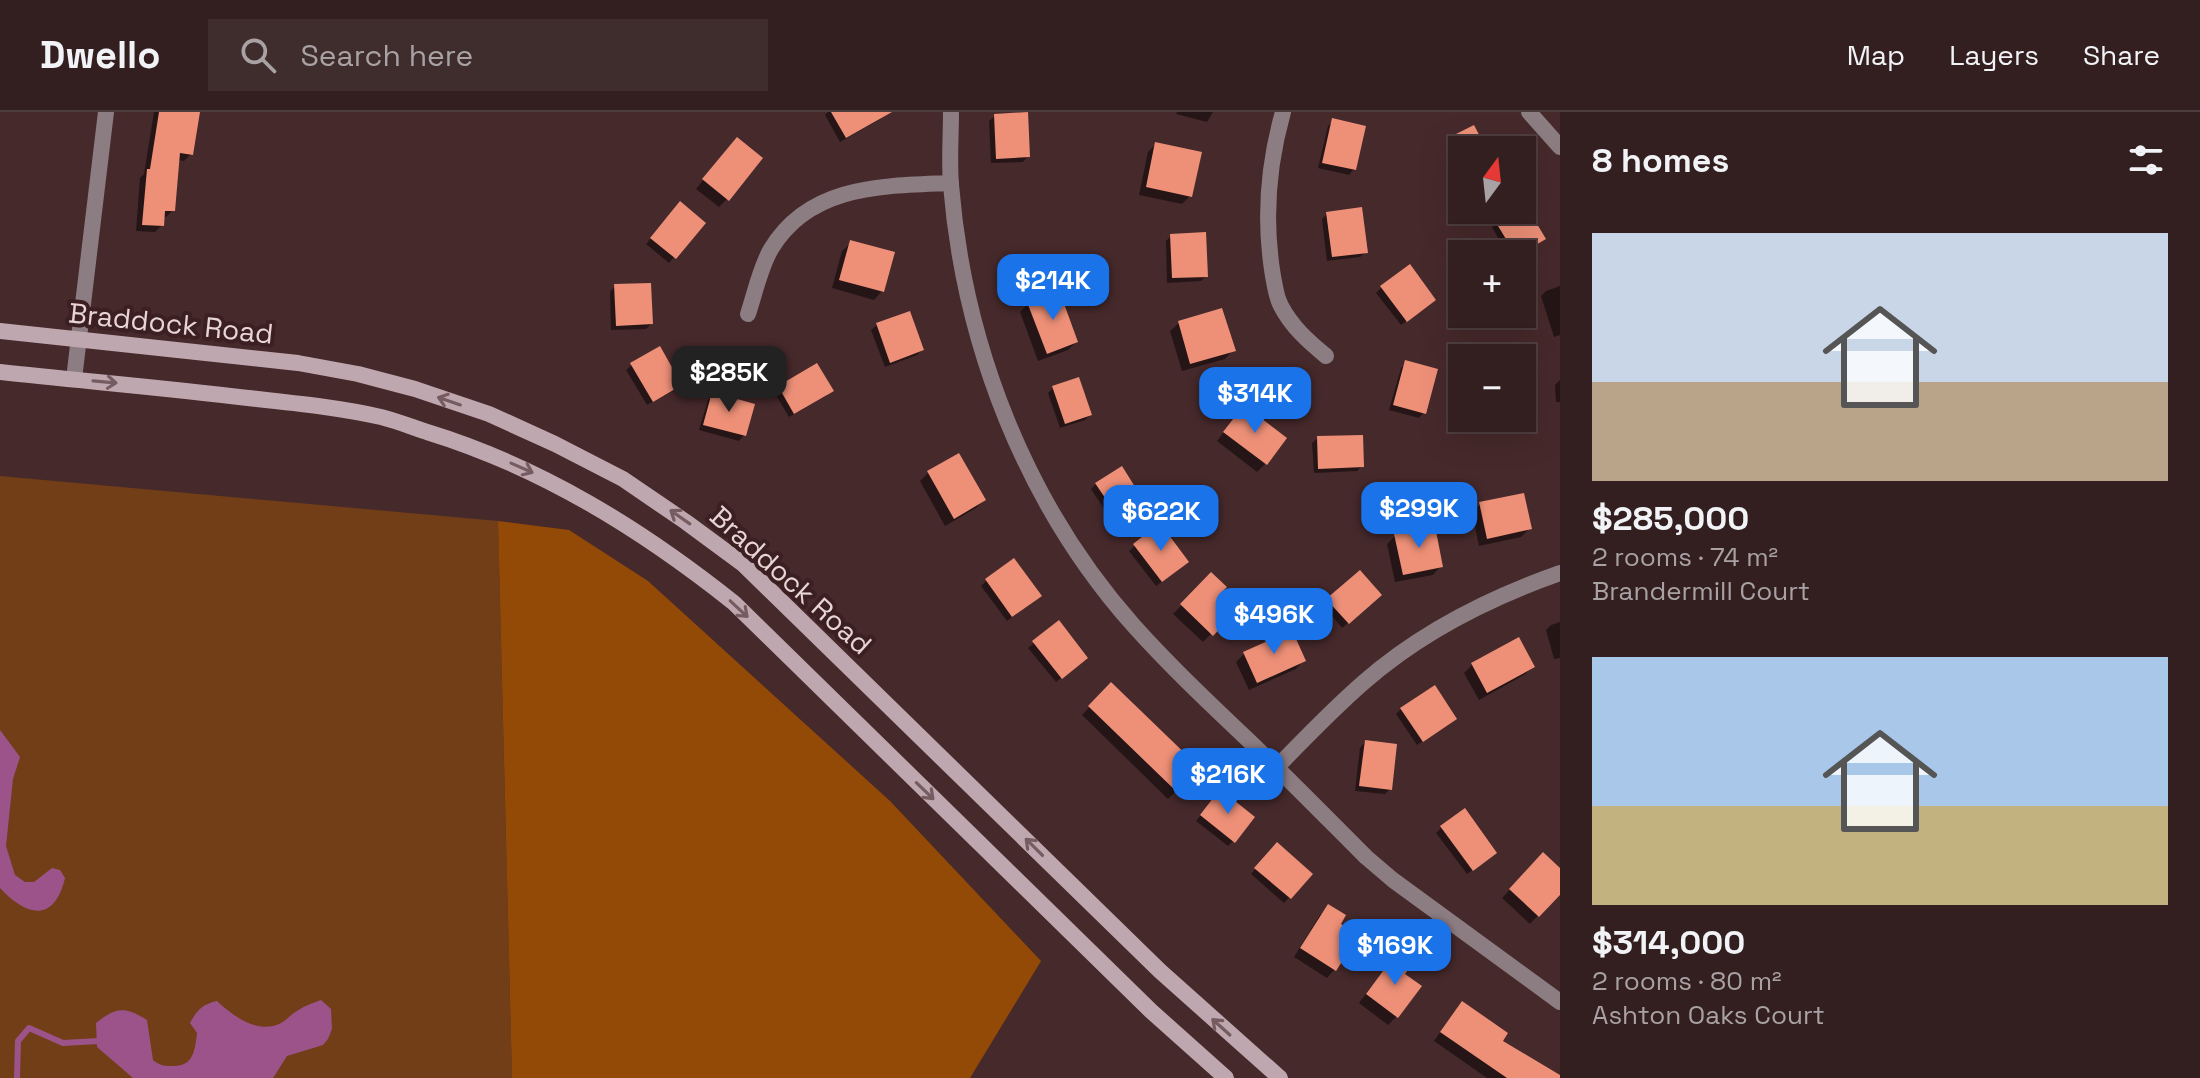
<!DOCTYPE html>
<html lang="en">
<head>
<meta charset="utf-8">
<style>
  body { margin:0; font-family:"Space Grotesk",sans-serif; background:#3f2c2d; color:#f1f3f6; height:100vh; display:flex; flex-direction:column; font-size:30px; white-space:nowrap }
  * { box-sizing:border-box; margin:0 }
  p { font-size:26px; color:#a9a2a5 }
  .icon { flex:none; width:44px; height:44px; fill:none; stroke:currentColor; stroke-width:2; stroke-linecap:round; stroke-linejoin:round }
  .map { position:relative; flex:1; overflow:hidden }
  .side { display:flex; flex-direction:column; background:#341f20; width:640px }
  .side>* { flex:none }
  .needle { width:52px; rotate:15deg }
  .tools { position:absolute; left:1448px; top:24px; display:grid; gap:16px }
  .tools a { display:grid; place-items:center; width:88px; height:88px; border-radius:0px; background:#341f20; box-shadow:0 8px 32px #0002,0 0 0 2px #4e3d3e; font-size:40px }
  .price { position:absolute; translate:-50% -68px; padding:0 18px; border-radius:16px; background:#1a73e8; color:#fff; font-size:26px; line-height:52px; filter:drop-shadow(0 2px 4px #0008) }
  .price::after { content:''; position:absolute; left:50%; top:48px; width:24px; height:18px; margin-left:-12px; background:inherit; clip-path:polygon(0 0,100% 0,50% 100%) }
  .price.current { background:#222; color:#fff }
  ul { padding:0; list-style:none }
  li { display:grid; align-content:center; gap:16px; height:424px; padding:0 32px }
  li span { display:grid; place-items:center; height:248px; border-radius:0px; color:#555 }
  li>.icon { margin-inline-start:auto }
  span .icon { width:144px; height:144px; fill:#fffc; stroke-width:1 }
  li b { font-size:34px }
  h2 { display:flex; justify-content:space-between; align-items:center; height:96px; padding:0 32px; font-size:34px }
  header { display:flex; align-items:center; gap:48px; box-sizing:border-box; height:112px; padding:0 40px; background:#341f20; border-bottom:2px solid #4e3d3e }
  header strong { font-size:38px }
  nav { display:flex; gap:44px; margin-inline-start:auto; font-size:28px }
  .search { width:560px; height:72px; background:#3f2c2d; display:flex; align-items:center; gap:20px; box-sizing:border-box; padding:0 28px; border-radius:0px; color:#a9a2a5; font-size:30px }
  main { display:flex; flex:1; min-height:0 }
  .map>svg:first-child { display:block }
  .green { fill:#713e17 }
  .forest { fill:#934a07 }
  .water { fill:#9c538a }
  .shadow { fill:#0007 }
  .lines { fill:none; stroke-linecap:round; stroke-linejoin:round }
  .stream { stroke:#9c538a; stroke-width:6 }
  .building { fill:#ee9078 }
  .street { stroke:#8c7d82; stroke-width:16 }
  .secondary { stroke:#bfa7af; stroke-width:16 }
  .oneway { stroke:#765c61 }
  .labels { text-anchor:middle; stroke-width:8; stroke-linejoin:round; paint-order:stroke }
  .street-label { font-size:28px; fill:#e8d5d5; stroke:#3b1f21 }
</style>
</head>
<body>
<header>
<strong>Dwello</strong>
<div class="search"><svg class="icon" aria-label="search" viewBox="0 0 24 24"><circle cx="10" cy="10" r="6"/><path d="M15 15l6 6"/></svg>Search here</div>
<nav><a>Map</a><a>Layers</a><a>Share</a></nav>
</header>
<main>
<div class="map">
<svg width="1560" height="966" viewBox="0 0 1560 966">
  <rect width="100%" height="100%" fill="#46292b"/>
  <path class="green" d="M0 364 498 409 512 966H0Z"/>
  <path class="forest" d="M498 409 569 418 648 469 890 689 1041 849 970 966H512Z"/>
  <g class="water">
    <path d="M0 618 20 645 13 667 6 734 15 763 25 770H34L52 756 60 758 65 766C54 812 26 804 0 776Z"/>
    <path d="M321 888 331 897 332 917 328 927 323 933 287 944 273 966H133L97 935 96 911C116 895 125 894 147 908L153 948C159 953 163 954 172 954 193 955 195 939 197 921L190 911C197 898 203 892 217 889 233 904 258 923 281 911 287 908 291 902 297 899 304 894 313 891 321 888Z"/>
  </g>
  <g class="shadow">
    <path d="M154 0H198L191 42 184 49 178 48 173 98 166 105H163L162 113 155 120 136 119 140 66 144 62Z"/>
    <path d="M828 0H883L884 3 879 8 840 30 825 3Z"/>
    <path d="M1177 0H1213L1207 10 1176 2Z"/>
    <path d="M995 4 1028 44 1023 50 991 51 989 9Z"/>
    <path d="M1333 9 1354 57 1349 63 1318 56 1328 14Z"/>
    <path d="M1457 26 1485 38H1462V67L1460 69 1450 49Z"/>
    <path d="M1156 32 1190 84 1182 92 1139 83 1148 40Z"/>
    <path d="M729 36 727 87 719 95 696 77Z"/>
    <path d="M1522 96 1543 127 1521 142H1507L1492 115 1497 110 1518 98H1522Z"/>
    <path d="M675 97 703 111 669 151 646 132Z"/>
    <path d="M1327 102 1366 140 1360 145 1327 149 1322 107Z"/>
    <path d="M1171 124 1206 164 1201 169 1167 171 1166 129Z"/>
    <path d="M851 131 882 179 874 188 832 176 842 139Z"/>
    <path d="M615 174 651 212 646 217 611 218 610 180Z"/>
    <path d="M1560 174V223L1554 225 1541 184 1546 179Z"/>
    <path d="M1381 176 1428 193 1401 213 1376 181Z"/>
    <path d="M1028 192 1076 230 1068 238 1038 249 1020 200Z"/>
    <path d="M1179 211 1233 238 1225 247 1182 259 1170 219Z"/>
    <path d="M877 213 922 238 917 243 885 255 871 218Z"/>
    <path d="M1406 251 1424 300 1419 306 1389 298 1401 256Z"/>
    <path d="M632 253 680 272 675 278 647 293 626 258Z"/>
    <path d="M1560 268V290H1556L1555 273Z"/>
    <path d="M779 275 831 279 826 284 789 305 774 280Z"/>
    <path d="M1053 276 1090 303 1085 308 1060 316 1048 281Z"/>
    <path d="M713 283 744 323 739 329 699 318 708 288Z"/>
    <path d="M1236 304 1265 352 1257 360 1217 329Z"/>
    <path d="M1318 326 1362 354 1357 359 1314 361 1312 331Z"/>
    <path d="M958 344 984 388 976 396 945 414 920 369 928 361Z"/>
    <path d="M1096 372 1134 390 1110 406 1091 377Z"/>
    <path d="M1480 392 1530 416 1521 425 1479 434 1472 401Z"/>
    <path d="M1159 414 1182 455 1156 474 1129 439Z"/>
    <path d="M1395 424 1441 454 1433 463 1395 470 1387 432Z"/>
    <path d="M1211 463 1216 483 1233 500 1203 530 1173 502Z"/>
    <path d="M986 469 1034 489 1007 509 981 474Z"/>
    <path d="M1328 488H1375L1342 516 1323 493Z"/>
    <path d="M1560 510V546L1554 547 1546 518 1551 513Z"/>
    <path d="M1058 511 1081 550 1056 570 1028 536Z"/>
    <path d="M1244 542 1304 548 1296 557 1249 578 1236 550Z"/>
    <path d="M1472 553 1533 555 1524 563 1479 588 1464 561Z"/>
    <path d="M1111 572 1196 659 1168 687 1082 603Z"/>
    <path d="M1401 597 1450 612 1417 633 1396 602Z"/>
    <path d="M1365 630 1390 677 1385 682 1355 679 1360 636Z"/>
    <path d="M1215 685 1233 729 1228 734 1196 709Z"/>
    <path d="M1441 716 1490 746 1467 762 1436 721Z"/>
    <path d="M1277 733 1310 762 1284 791 1251 762Z"/>
    <path d="M1543 743 1560 759V780L1530 812 1502 786Z"/>
    <path d="M1328 795 1335 857 1327 866 1294 845 1320 803Z"/>
    <path d="M1389 851 1402 862 1396 905 1388 913 1359 891Z"/>
    <path d="M1462 892 1501 929 1560 966H1487L1434 929 1454 900Z"/>
  </g>
  <g class="lines">
    <path class="stream" d="M17 966 18 929 29 916 63 931 98 929"/>
  </g>
  <g class="building">
    <path d="M159 0H200L193 43 180 41 175 99H165L164 114 142 113 147 57H150Z"/>
    <path d="M831 0H892L846 26Z"/>
    <path d="M1028 0 1030 45 996 47 994 2Z"/>
    <path d="M1332 6 1366 14 1356 58 1322 51Z"/>
    <path d="M1474 13 1487 38H1455L1448 26Z"/>
    <path d="M737 25 763 46 729 89 702 67Z"/>
    <path d="M1155 30 1202 40 1192 85 1146 75Z"/>
    <path d="M680 89 706 111 676 147 650 126Z"/>
    <path d="M1525 92 1546 127 1520 142H1515L1495 109 1514 98H1522V94Z"/>
    <path d="M1362 95 1368 141 1332 145 1326 100Z"/>
    <path d="M1206 120 1208 165 1172 166 1170 122Z"/>
    <path d="M850 128 895 140 884 180 839 168Z"/>
    <path d="M1410 152 1436 188 1407 210 1380 174Z"/>
    <path d="M651 171 653 212 616 214 614 172Z"/>
    <path d="M1059 178 1078 230 1047 242 1027 190Z"/>
    <path d="M1222 196 1236 239 1190 252 1178 209Z"/>
    <path d="M910 199 924 238 890 251 876 211Z"/>
    <path d="M660 234 682 273 653 290 630 251Z"/>
    <path d="M1405 248 1438 257 1426 302 1393 293Z"/>
    <path d="M817 251 834 279 794 302 778 274Z"/>
    <path d="M1079 265 1092 303 1065 312 1052 274Z"/>
    <path d="M712 280 755 292 746 324 703 313Z"/>
    <path d="M1244 293 1287 326 1267 353 1223 320Z"/>
    <path d="M1363 323 1364 355 1318 357 1317 324Z"/>
    <path d="M959 341 986 388 954 407 927 359Z"/>
    <path d="M1122 354 1142 386 1116 402 1095 371Z"/>
    <path d="M1524 381 1532 417 1487 427 1479 390Z"/>
    <path d="M1160 411 1189 450 1162 470 1133 432Z"/>
    <path d="M1435 414 1443 455 1403 463 1394 422Z"/>
    <path d="M1014 446 1042 484 1012 505 985 467Z"/>
    <path d="M1360 458 1382 483 1349 512 1326 487Z"/>
    <path d="M1211 460 1227 475 1219 483 1236 500 1213 524 1180 492Z"/>
    <path d="M1059 508 1088 546 1062 567 1032 529Z"/>
    <path d="M1292 518 1306 549 1257 571 1243 540Z"/>
    <path d="M1519 525 1535 555 1487 581 1471 551Z"/>
    <path d="M1111 570 1198 654V660L1178 681 1088 594Z"/>
    <path d="M1435 573 1457 607 1423 630 1400 596Z"/>
    <path d="M1365 628 1397 632 1392 678 1359 674Z"/>
    <path d="M1220 677 1255 705 1235 731 1200 703Z"/>
    <path d="M1465 696 1497 741 1473 759 1440 714Z"/>
    <path d="M1277 730 1313 762 1291 787 1254 756Z"/>
    <path d="M1543 740 1560 756V783L1539 805 1509 777Z"/>
    <path d="M1328 792 1346 803 1341 812 1359 823 1336 859 1300 836Z"/>
    <path d="M1397 840 1412 852 1405 862 1422 874 1398 906 1366 882Z"/>
    <path d="M1462 889 1508 921 1503 929 1560 963V966H1507L1440 920Z"/>
  </g>
  <g class="lines">
    <g class="street">
      <path d="M951 0C951 24 949 49 951 73 964 233 1026 393 1134 514 1169 553 1207 589 1245 625 1286 664 1326 705 1366 745L1393 768 1560 890"/>
      <path d="M1283 0C1268 53 1264 110 1273 164 1275 174 1276 185 1281 194 1292 215 1308 229 1326 244"/>
      <path d="M1529 0 1560 35"/>
      <path d="M748 202C755 181 760 156 771 137 810 72 884 74 951 71"/>
      <path d="M74 267 106 0"/>
      <path d="M1277 655C1305 626 1333 597 1364 570 1421 520 1489 486 1560 461"/>
    </g>
    <g class="secondary">
      <path d="M0 219 298 251 358 262 415 277 489 302 555 332 623 367 686 410 743 452 1160 859 1280 966"/>
      <path d="M0 260C83 269 166 276 248 286 292 291 337 295 381 305 397 309 412 315 427 320 541 355 641 417 734 491L1151 899 1226 966"/>
    </g>
  </g>
  <defs><path id="oneway-shaft" d="M-6 0H5M1.5-3L5.5 0L1.5 3" fill="none" stroke-width="1.6" stroke-linecap="round" stroke-linejoin="round" transform="scale(2)"/></defs>
  <g class="oneway">
    <use href="#oneway-shaft" transform="translate(105 270) rotate(5)"/>
    <use href="#oneway-shaft" transform="translate(449 289) rotate(-161)"/>
    <use href="#oneway-shaft" transform="translate(522 356) rotate(24)"/>
    <use href="#oneway-shaft" transform="translate(680 405) rotate(-145)"/>
    <use href="#oneway-shaft" transform="translate(739 497) rotate(43)"/>
    <use href="#oneway-shaft" transform="translate(925 679) rotate(44)"/>
    <use href="#oneway-shaft" transform="translate(1034 735) rotate(-135)"/>
    <use href="#oneway-shaft" transform="translate(1221 915) rotate(-138)"/>
  </g>
  <g class="labels">
    <g class="street-label">
      <text transform="translate(171 211) rotate(6)" y="10">Braddock Road</text>
      <text transform="translate(791 468) rotate(42)" y="10">Braddock Road</text>
    </g>
  </g>
</svg>
<div class="tools">
<a><svg class="needle" viewBox="-14 -14 28 28"><path d="M0-13l5 13h-10z" fill="#e53935"/><path d="M0 13l5-13h-10z" fill="#a9a2a5"/></svg></a>
<a>+</a>
<a>−</a>
</div>
<b class="price" style="left:1053px;top:210px">$214K</b>
<b class="price current" style="left:729px;top:302px">$285K</b>
<b class="price" style="left:1255px;top:323px">$314K</b>
<b class="price" style="left:1419px;top:438px">$299K</b>
<b class="price" style="left:1161px;top:441px">$622K</b>
<b class="price" style="left:1274px;top:544px">$496K</b>
<b class="price" style="left:1228px;top:704px">$216K</b>
<b class="price" style="left:1395px;top:875px">$169K</b>
</div>
<section class="side">
<h2>8 homes<svg class="icon" aria-label="filters" viewBox="0 0 24 24"><path d="M4 7h16M4 17h16"/><circle cx="9" cy="7" r="2"/><circle cx="15" cy="17" r="2"/></svg></h2>
<ul>
<li><span style="background:linear-gradient(#c9d6e8 60%,#b9a48a 0)"><svg class="icon" aria-label="home" viewBox="0 0 24 24"><path d="M3 11l9-7 9 7M6 9v11h12V9"/></svg></span><div><b>$285,000</b><p>2 rooms · 74 m²</p><p>Brandermill Court</p></div></li>
<li><span style="background:linear-gradient(#a9c7e8 60%,#c2b280 0)"><svg class="icon" aria-label="home" viewBox="0 0 24 24"><path d="M3 11l9-7 9 7M6 9v11h12V9"/></svg></span><div><b>$314,000</b><p>2 rooms · 80 m²</p><p>Ashton Oaks Court</p></div></li>
</ul>
</section>
</main>
</body>
</html>
